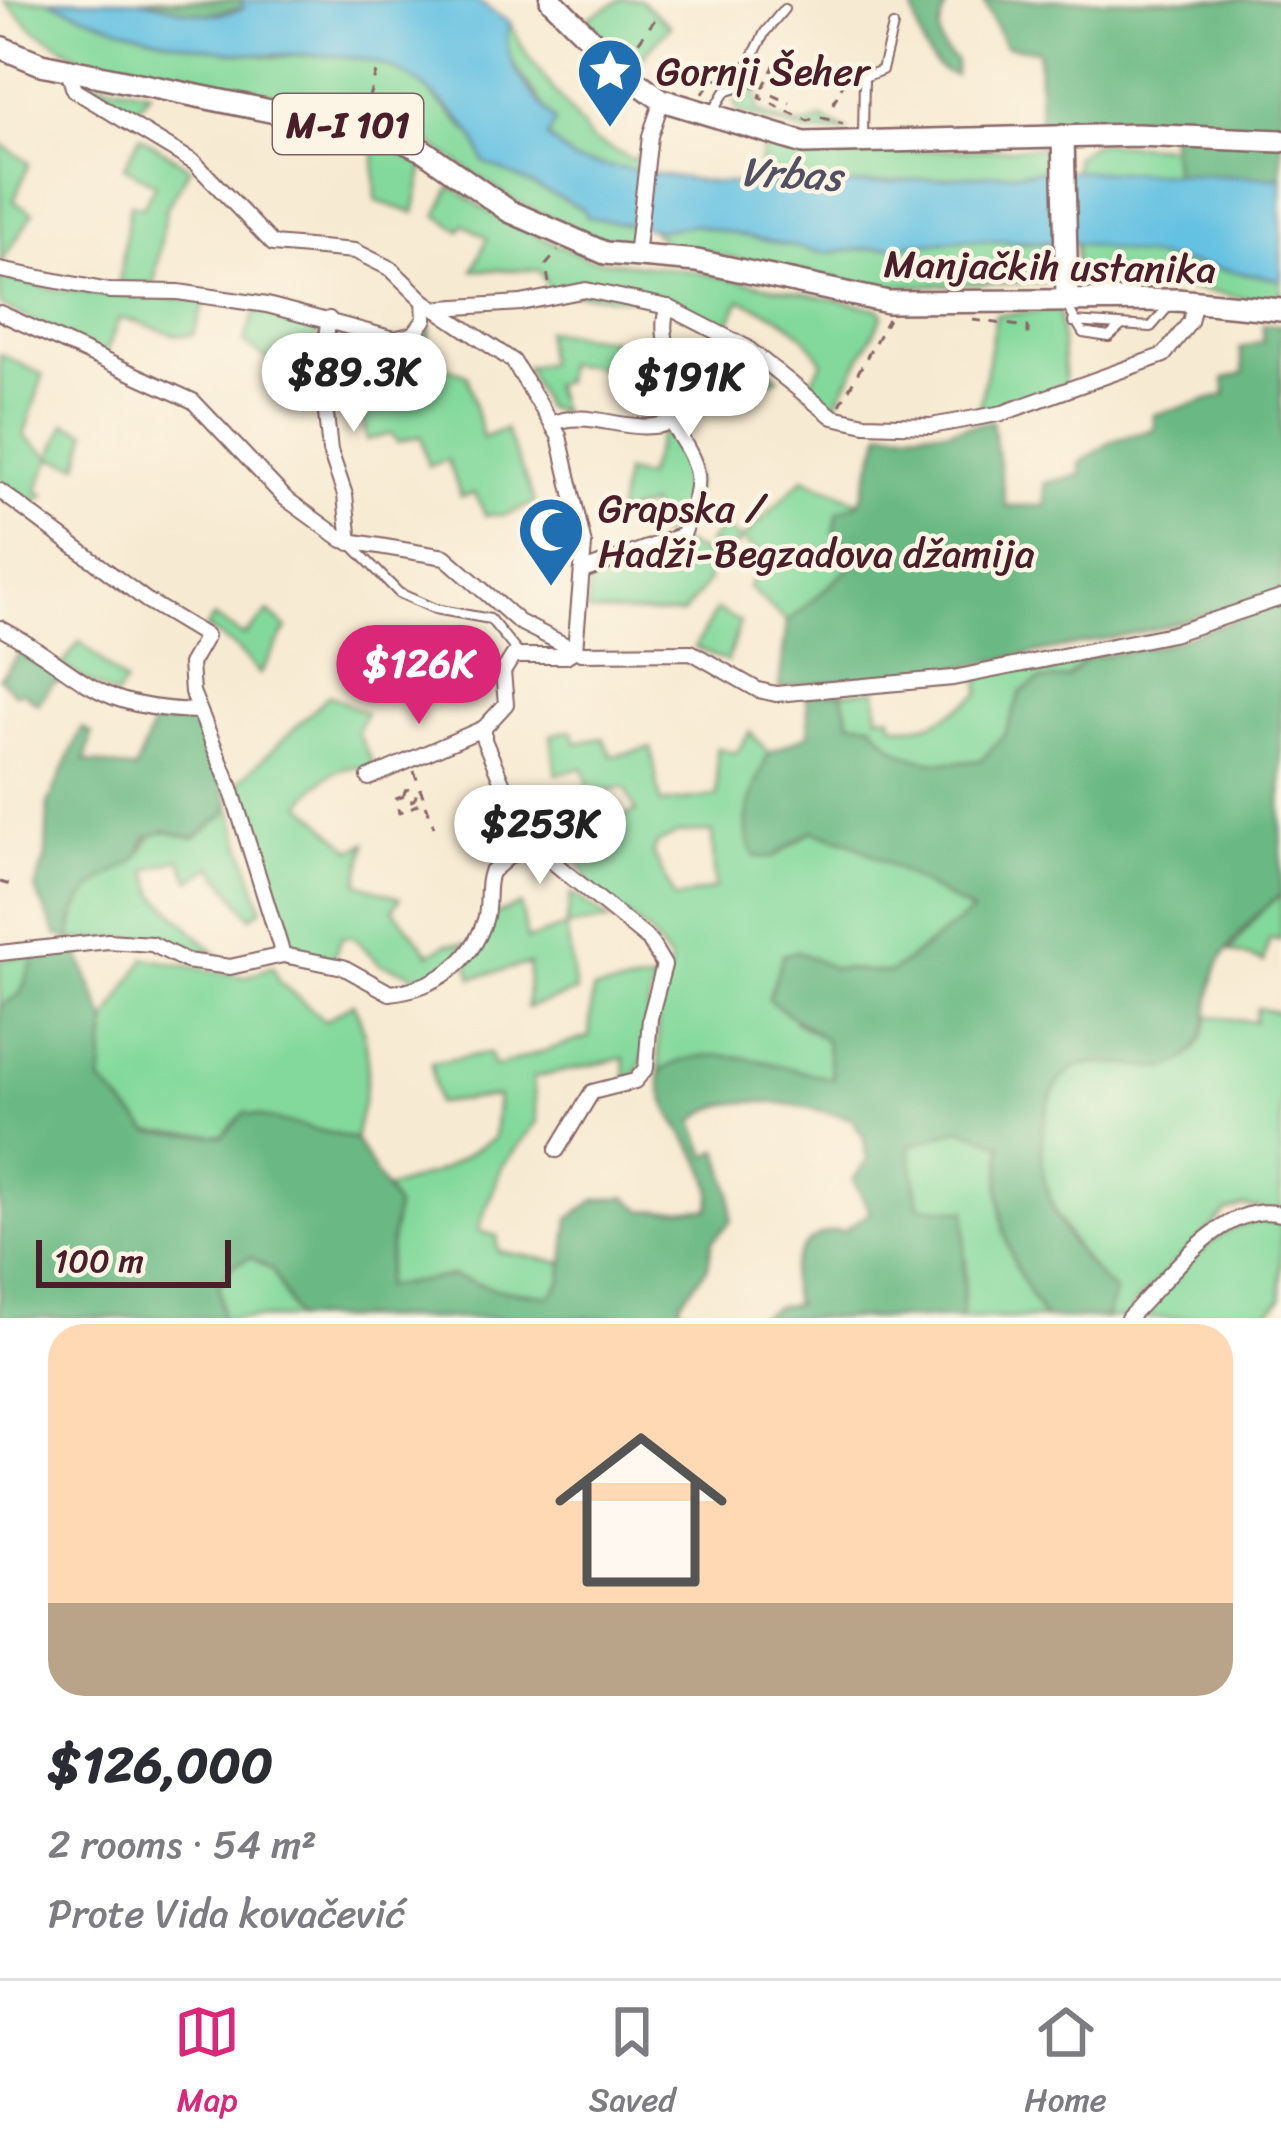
<!DOCTYPE html>
<html lang="en">
<head>
<meta charset="utf-8">
<style>
  body { margin:0; font-family:Sriracha,sans-serif; background:#f7f7f7; color:#2b2b33; height:100vh; display:flex; flex-direction:column; font-size:45px; white-space:nowrap }
  * { box-sizing:border-box; margin:0 }
  p { font-size:39px; color:#7c7c81 }
  .icon { flex:none; width:66px; height:66px; fill:none; stroke:currentColor; stroke-width:2; stroke-linecap:round; stroke-linejoin:round }
  .map { position:relative; height:1318px; overflow:hidden }
  .details { display:flex; flex-direction:column; background:#fff; flex:1 }
  .details>* { flex:none }
  .scale { position:absolute; left:36px; bottom:30px; width:195px; box-sizing:border-box; padding-left:12px; border:6px solid #4a1f2b; border-top:0; font-size:33px; line-height:42px; white-space:nowrap; color:#4a1f2b; -webkit-text-stroke:9px #fcf5e5; paint-order:stroke }
  .price { position:absolute; translate:-50% -102px; padding:0 27px; border-radius:42px; background:#fff; color:#222; font-size:39px; line-height:78px; filter:drop-shadow(0 3px 6px #0008) }
  .price::after { content:''; position:absolute; left:50%; top:72px; width:36px; height:27px; margin-left:-18px; background:inherit; clip-path:polygon(0 0,100% 0,50% 100%) }
  .price.selected { background:#db2777; color:#fff }
  ul { padding:0; list-style:none }
  li { display:grid; align-content:center; gap:24px; height:636px; padding:0 48px }
  li span { display:grid; place-items:center; height:372px; border-radius:36px; color:#555 }
  li>.icon { margin-inline-start:auto }
  span .icon { width:216px; height:216px; fill:#fffc; stroke-width:1 }
  li b { font-size:51px }
  .tab-bar { display:flex; justify-content:space-around; align-items:center; height:168px; border-top:3px solid #e1e1e2; background:#fff; font-size:33px; color:#7c7c81 }
  .tab-bar a { display:grid; justify-items:center; gap:6px }
  .tab-bar .selected { color:#db2777 }
  .map>svg:first-child { display:block }
  .green { fill:#83d99c; stroke:#667c64; stroke-width:3; fill-rule:evenodd }
  .forest { fill:#6ab984; stroke:#5a6c58; stroke-width:3 }
  .water { fill:#63c1e2; stroke:#567086; stroke-width:3 }
  .lines { fill:none; stroke-linecap:round; stroke-linejoin:round }
  .lane-casing { stroke:#876665; stroke-width:12 }
  .street-casing { stroke:#876665; stroke-width:18 }
  .secondary-casing { stroke:#876665; stroke-width:26 }
  .primary-casing { stroke:#876665; stroke-width:26 }
  .path { stroke:#876665; stroke-width:3; stroke-dasharray:9 9; stroke-linecap:butt }
  .lane { stroke:#fff; stroke-width:8 }
  .street { stroke:#fff; stroke-width:14 }
  .secondary { stroke:#fff; stroke-width:21 }
  .primary { stroke:#fff; stroke-width:21 }
  .labels { text-anchor:middle; stroke-width:9; stroke-linejoin:round; paint-order:stroke }
  .shield { fill:#fcf5e5; stroke:#7f5f63; stroke-width:3 }
  .shield-label { font-size:36px; font-weight:bold; fill:#4a1f2b }
  .poi-label { font-size:39px; fill:#4a1f2b; stroke:#fcf5e5; text-anchor:start }
  .street-label { font-size:39px; fill:#4a1f2b; stroke:#fcf5e5 }
  .water-label { font-size:42px; font-style:italic; fill:#525062; stroke:#fcf5e5 }
</style>
</head>
<body>
<div class="map">
<svg width="1281" height="1318" viewBox="0 0 1281 1318">
  <rect width="100%" height="100%" fill="#fcf5e5"/>
  <filter id="ink" filterUnits="userSpaceOnUse"><feTurbulence type="fractalNoise" baseFrequency=".00833" numOctaves="2"/><feDisplacementMap in="SourceGraphic" scale="24" xChannelSelector="R" yChannelSelector="G"/><feConvolveMatrix kernelMatrix="1 2 1 2 8 2 1 2 1" color-interpolation-filters="sRGB"/></filter>
  <filter id="wash" filterUnits="userSpaceOnUse"><feTurbulence type="fractalNoise" baseFrequency=".004" numOctaves="4" result="noise"/><feDisplacementMap in="SourceGraphic" scale="48" xChannelSelector="R" yChannelSelector="G"/><feGaussianBlur stdDeviation="2.7" result="paint"/><feColorMatrix in="noise" values="0 0 0 0 0 0 0 0 0 0 0 0 0 0 0 0 0 1.4 0 .05"/><feComposite in="paint" operator="in"/></filter>
  <g filter="url(#wash)">
    <rect width="100%" height="100%" fill="#f7ead2"/>
    <g class="green">
      <path d="M4 0H49L143 34 215 50 275 57 349 53 411 74 510 173 583 209 635 226 632 240 600 239 512 200 388 115 85 60 33 29Z"/>
      <path d="M621 0H640L670 26 633 68 585 20Z"/>
      <path d="M510 23 527 55 592 140 633 160 641 154 639 174 575 161 548 137C547 129 547 116 544 108 534 84 495 61 510 23Z"/>
      <path d="M76 78 150 92 131 117 77 85Z"/>
      <path d="M753 88 758 90 757 110C775 120 803 133 821 119L849 131 807 133 738 112 734 102 746 100Z"/>
      <path d="M140 136 190 168 166 209 154 285H119L130 204 143 207 155 184 124 167Z"/>
      <path d="M378 140 424 166 414 213 376 201 374 155Z"/>
      <path d="M764 142 817 153 1042 148 1054 170 846 185 758 181Z"/>
      <path d="M0 143 29 163 14 201 33 213 1 263Z"/>
      <path d="M1096 143 1172 147 1174 174 1075 173V156Z"/>
      <path d="M451 186 498 218 590 259 691 271 880 309 883 315 832 411 805 390 823 362C800 326 780 315 740 300L725 331 669 302 551 292 539 270H473L487 238 464 224 460 231 437 215Z"/>
      <path d="M648 225 660 230 694 225 824 253 965 240 1055 244 1056 266 1049 279 1039 282 874 287 665 244Z"/>
      <path d="M1076 243 1281 280V305L1161 283 1088 280 1076 268Z"/>
      <path d="M0 276 51 289 205 301 194 334C169 341 147 319 119 319L105 355 0 305Z"/>
      <path d="M1059 310 1065 385 978 416 996 315Z"/>
      <path d="M255 311 317 326 315 372 280 368 244 343Z"/>
      <path d="M431 327 428 343 446 367 467 375 483 438 505 429 535 503 506 515H485L475 493 461 497 448 460 428 466 421 436 397 442 392 434 367 440 361 409 333 411 331 393 422 387 420 341Z"/>
      <path d="M545 331 612 339 606 368 565 364 563 382 552 385 561 413 544 407 526 367 547 363Z"/>
      <path d="M737 346 778 378 737 401 722 365Z"/>
      <path d="M0 354 43 375 24 436 51 457 65 424 87 432 79 465 51 458 37 491 45 495 29 506 0 483Z"/>
      <path d="M662 430H669C701 473 701 483 679 532L658 536 650 505 617 515 625 473 646 477Z"/>
      <path d="M804 478 860 502 848 550 850 568 787 622 748 587 768 559 741 540 727 556 708 543 723 527 741 540Z"/>
      <path d="M676 540 715 558 706 567 708 581 683 614 588 612 590 576Z"/>
      <path d="M716 610 740 622 727 662 695 647Z"/>
      <path d="M269 612 287 628 260 674 236 648 206 628 214 617 244 636Z"/>
      <path d="M80 641 125 683 116 697 62 666Z"/>
      <path d="M1088 658 1067 678 1040 680 1021 692 1006 732 982 760C936 766 900 764 872 723L850 722 842 693 876 690 878 715 891 716 892 724C927 735 952 712 980 694L979 675 1032 661Z"/>
      <path d="M329 695 366 713 357 732 375 767 373 772C344 757 317 781 302 804L352 850 366 843 358 883 400 898 393 909 430 954 446 944H470L445 971 416 982 411 973 380 964 353 937H342L333 958 290 950 238 783Z"/>
      <path d="M572 730 576 743 603 738 612 756 651 748 661 803 717 796V748L736 753 750 732 769 753 764 766 774 857 812 831 850 842 973 912 891 973 832 968 797 951 794 1021 826 1040 833 1080C787 1067 701 1042 660 1072L657 1014 671 962 649 933 581 883 587 879 579 858 587 854 585 846 605 840 598 824 636 812 625 787 591 793 583 768 556 774 551 735ZM712 832 715 888 675 899 653 853 657 844 679 833Z"/>
      <path d="M228 800 262 909 251 917 212 866 191 881 180 859 147 870 156 895 218 956 151 939 71 940C71 911 88 884 114 869 119 866 126 866 131 862 157 842 141 820 193 838L227 813Z"/>
      <path d="M571 893 610 920 566 927 576 992 527 1008 529 964 472 978 468 962 493 915 521 905 527 940 566 927Z"/>
      <path d="M1281 895V940L1269 939 1264 962 1230 951 1265 906Z"/>
      <path d="M35 956 20 994 0 1007V959Z"/>
      <path d="M145 958 245 977 273 966 278 981 325 1021 353 1003C377 1050 366 1090 355 1139L245 1113 222 1136 150 1132 101 1083 106 1022Z"/>
      <path d="M656 981C638 1010 659 1064 626 1080L624 1058 533 1078 537 1122 502 1166 478 1231 497 1236 498 1251 564 1263 562 1281 550 1296 495 1289 453 1276 384 1287 396 1208 386 1189 440 1171 494 1138 498 1096 437 1103 431 1063 489 1053 494 1067 589 1037 593 990Z"/>
      <path d="M1257 1008 1281 1013V1211L1243 1206 1226 1212 1131 1308 1140 1317C1182 1277 1216 1211 1281 1223V1298L1264 1318H1106L1115 1292C1057 1240 999 1130 1075 1066L1118 1063 1201 1041 1209 1016 1255 1022Z"/>
      <path d="M961 1128 1002 1143C996 1225 1002 1248 1044 1318H962L966 1260 919 1206 909 1145Z"/>
      <path d="M251 1257 273 1271 296 1318H222L219 1285 232 1266Z"/>
    </g>
    <g class="forest">
      <path d="M140 0H240L245 8 196 16Z"/>
      <path d="M903 0H972L948 1C939 24 932 45 956 61L955 75C922 67 920 33 912 4Z"/>
      <path d="M983 0H1281V178L1174 174 1168 122 1040 125 1038 51 1005 46Z"/>
      <path d="M1263 324 1281 325V591L1160 628 965 667 779 688 787 622 850 568 847 550 834 534 838 512 860 502 882 431 949 430 992 421 1006 506H1045V483L1081 475 1080 463 1112 441 1154 429V415L1226 395 1224 379 1244 373 1240 348 1263 342Z"/>
      <path d="M1281 604V895C1259 910 1225 945 1216 971 1206 1000 1213 1035 1188 1057 1159 1084 1116 1054 1082 1065 1061 1072 1050 1094 1046 1114 1030 1186 1062 1245 1115 1292L1106 1318H1044C1002 1248 996 1225 1002 1144L961 1128 909 1146 919 1206 966 1211 962 1318H755L778 1306 796 1305C779 1270 805 1228 844 1231L870 1212 853 1180 867 1161 864 1138 852 1119C810 1106 728 1087 694 1121L707 1156 719 1150 731 1193V1221L712 1241 708 1267 680 1302 682 1318H296L273 1271 251 1257 232 1266 219 1285 222 1318H0V1007L20 994 35 956 78 952 106 1022 101 1082 150 1132 222 1136 245 1113 355 1139 396 1207 384 1287 453 1276 495 1289 550 1296 562 1281 569 1219 595 1200 626 1197 644 1211 709 1209C724 1160 658 1128 660 1072 710 1036 779 1068 833 1079L826 1040 768 1000 783 955 797 951 832 968 890 973 972 912 850 842 812 831 774 857H756C734 828 756 783 769 753L809 734 807 694 842 693 850 722 872 723C899 764 936 766 982 760L1006 732 1021 692 1040 680 1067 678 1088 658 1159 646Z"/>
      <path d="M23 649 69 678 52 684 38 704 23 692 14 693 0 678Z"/>
      <path d="M157 714 196 717 228 800 227 813 193 838 165 831 146 838C141 845 140 858 132 863 99 882 71 894 71 940L57 935 35 889 46 857 48 804 82 728 92 734 85 761 135 770Z"/>
    </g>
    <path class="water" d="M49 0C79 0 114 0 143 1 180 8 207 23 244 8L240 0H475L510 23C496 61 535 94 555 122L548 138 575 161 716 183 846 185 1054 170 1281 178V280L1076 243 965 240 823 253 694 225 660 230 587 217 583 209 484 162C476 134 464 123 443 103 368 33 308 65 217 50 160 41 101 25 49 0Z"/>
  </g>
  <g filter="url(#ink)">
    <g class="lines">
      <g class="lane-casing">
        <g id="lane">
          <path d="M714 110 725 92 737 88 765 32 784 9"/>
          <path d="M863 136 864 77 882 70 893 26"/>
          <path d="M1067 306 1083 333 1109 337 1120 327"/>
          <path d="M1073 322 1151 327 1169 306"/>
          <path d="M350 543 399 593 435 609 490 619 519 654"/>
        </g>
      </g>
      <g class="street-casing">
        <g id="street">
          <path d="M636 256 650 136 662 100"/>
          <path d="M0 270 109 291 178 292 267 305 394 339 414 334 425 319 424 301 391 269 355 251 273 244 195 163 74 90 67 68"/>
          <path d="M424 301 513 361 559 436 584 545 575 650 566 656H513L503 672 506 704 484 728V740L527 841 649 940 664 965 650 1018 646 1068 635 1081 592 1092 557 1150"/>
          <path d="M441 308 521 303 586 290 668 307 746 347 833 417 865 424 931 426 1003 413 1164 355 1190 322 1195 301"/>
          <path d="M0 313 193 401 285 498 343 540 445 557 519 622 581 653 691 652 758 690 776 694 953 678 1172 634 1281 598"/>
          <path d="M329 319 321 367 330 451 345 495 350 543"/>
          <path d="M552 424C590 406 635 440 675 420 688 376 653 343 668 307"/>
          <path d="M0 491 146 600 206 636 190 664 192 692 231 788 283 955 230 967 186 961 152 944 108 941 0 953"/>
          <path d="M583 571 683 535C702 479 706 475 671 423"/>
          <path d="M0 628C88 675 87 708 199 711"/>
          <path d="M369 778 484 728"/>
          <path d="M283 955 343 967 390 993C435 988 471 964 485 920 490 904 485 888 491 872L527 841"/>
          <path d="M1128 1318C1168 1280 1222 1199 1281 1214"/>
        </g>
      </g>
      <g class="secondary-casing">
        <g id="secondary">
          <path d="M551 0 627 75 662 100 804 143 1137 135 1281 141"/>
          <path d="M1063 136 1067 298"/>
        </g>
      </g>
      <g class="primary-casing">
        <path id="primary" d="M0 47 41 64 393 136 424 151 509 211 605 253 697 261 888 302 1177 300 1281 310"/>
      </g>
      <g class="path">
        <path d="M628 56 659 14"/>
        <path d="M748 85 762 90 760 98 808 121 820 117 843 124"/>
        <path d="M763 88 779 56"/>
        <path d="M703 94 713 77 724 82"/>
        <path d="M773 95 790 103"/>
        <path d="M833 104 844 82"/>
        <path d="M364 115 376 72"/>
        <path d="M549 283 546 265 558 251"/>
        <path d="M973 320 1028 327V336"/>
        <path d="M840 405 888 319"/>
        <path d="M414 771 434 827"/>
        <circle cx="410" cy="795" r="6"/>
        <path d="M404 796 396 799 399 813 423 802"/>
        <path d="M0 882 17 887"/>
      </g>
      <use href="#lane" class="lane"/>
      <use href="#street" class="street"/>
      <use href="#secondary" class="secondary"/>
      <use href="#primary" class="primary"/>
    </g>
  </g>
  <defs>
    <g id="sight-pin" transform="scale(3.45)"><path d="M0 17L-7.5 6A9.5 9.5 0 1 1 7.5 6Z" fill="#1f6fb2" stroke="#fcf5e5"/><path d="M0-6L1.8-2.2L6-1.7L2.9 1.2L3.7 5.4L0 3.3L-3.7 5.4L-2.9 1.2L-6-1.7L-1.8-2.2Z" fill="#fff"/></g>
    <g id="mosque-pin" transform="scale(3.45)"><path d="M0 17L-7.5 6A9.5 9.5 0 1 1 7.5 6Z" fill="#1f6fb2" stroke="#fcf5e5"/><path d="M3.5-4.9A6 6 0 1 0 3.5 4.9A5 5 0 1 1 3.5-4.9Z" fill="#fff"/></g>
  </defs>
  <g fill-rule="evenodd">
    <use href="#sight-pin" x="610" y="71"/>
    <use href="#mosque-pin" x="551" y="530"/>
  </g>
  <g class="labels">
    <rect class="shield" x="273" y="94" width="150" height="60" rx="9"/>
    <g class="shield-label">
      <text x="348" y="137">M-I 101</text>
    </g>
    <g class="poi-label">
      <text x="656" y="85">Gornji Šeher</text>
      <text x="598" y="522">Grapska /<tspan x="598" dy="45">Hadži-Begzadova džamija</tspan></text>
    </g>
    <g class="street-label">
      <text transform="translate(1050 266) rotate(1)" y="14">Manjačkih ustanika</text>
    </g>
    <g class="water-label">
      <text transform="translate(791 173) rotate(3)" y="15">Vrbas</text>
    </g>
  </g>
</svg>
<div class="scale">100 m</div>
<b class="price" style="left:354px;top:435px">$89.3K</b>
<b class="price" style="left:689px;top:440px">$191K</b>
<b class="price selected" style="left:419px;top:727px">$126K</b>
<b class="price" style="left:540px;top:887px">$253K</b>
</div>
<section class="details">
<ul>
<li><span style="background:linear-gradient(#ffd9b3 75%,#b9a48a 0)"><svg class="icon" aria-label="home" viewBox="0 0 24 24"><path d="M3 11l9-7 9 7M6 9v11h12V9"/></svg></span><div><b>$126,000</b><p>2 rooms · 54 m²</p><p>Prote Vida kovačević</p></div></li>
</ul>
</section>
<nav class="tab-bar">
<a class="selected"><svg class="icon" aria-label="map" viewBox="0 0 24 24"><path d="M3 6l6-2 6 2 6-2v14l-6 2-6-2-6 2zM9 4v14M15 6v14"/></svg>Map</a>
<a><svg class="icon" aria-label="saved" viewBox="0 0 24 24"><path d="M7 4h10v16l-5-4-5 4z"/></svg>Saved</a>
<a><svg class="icon" aria-label="home" viewBox="0 0 24 24"><path d="M3 11l9-7 9 7M6 9v11h12V9"/></svg>Home</a>
</nav>
</body>
</html>
